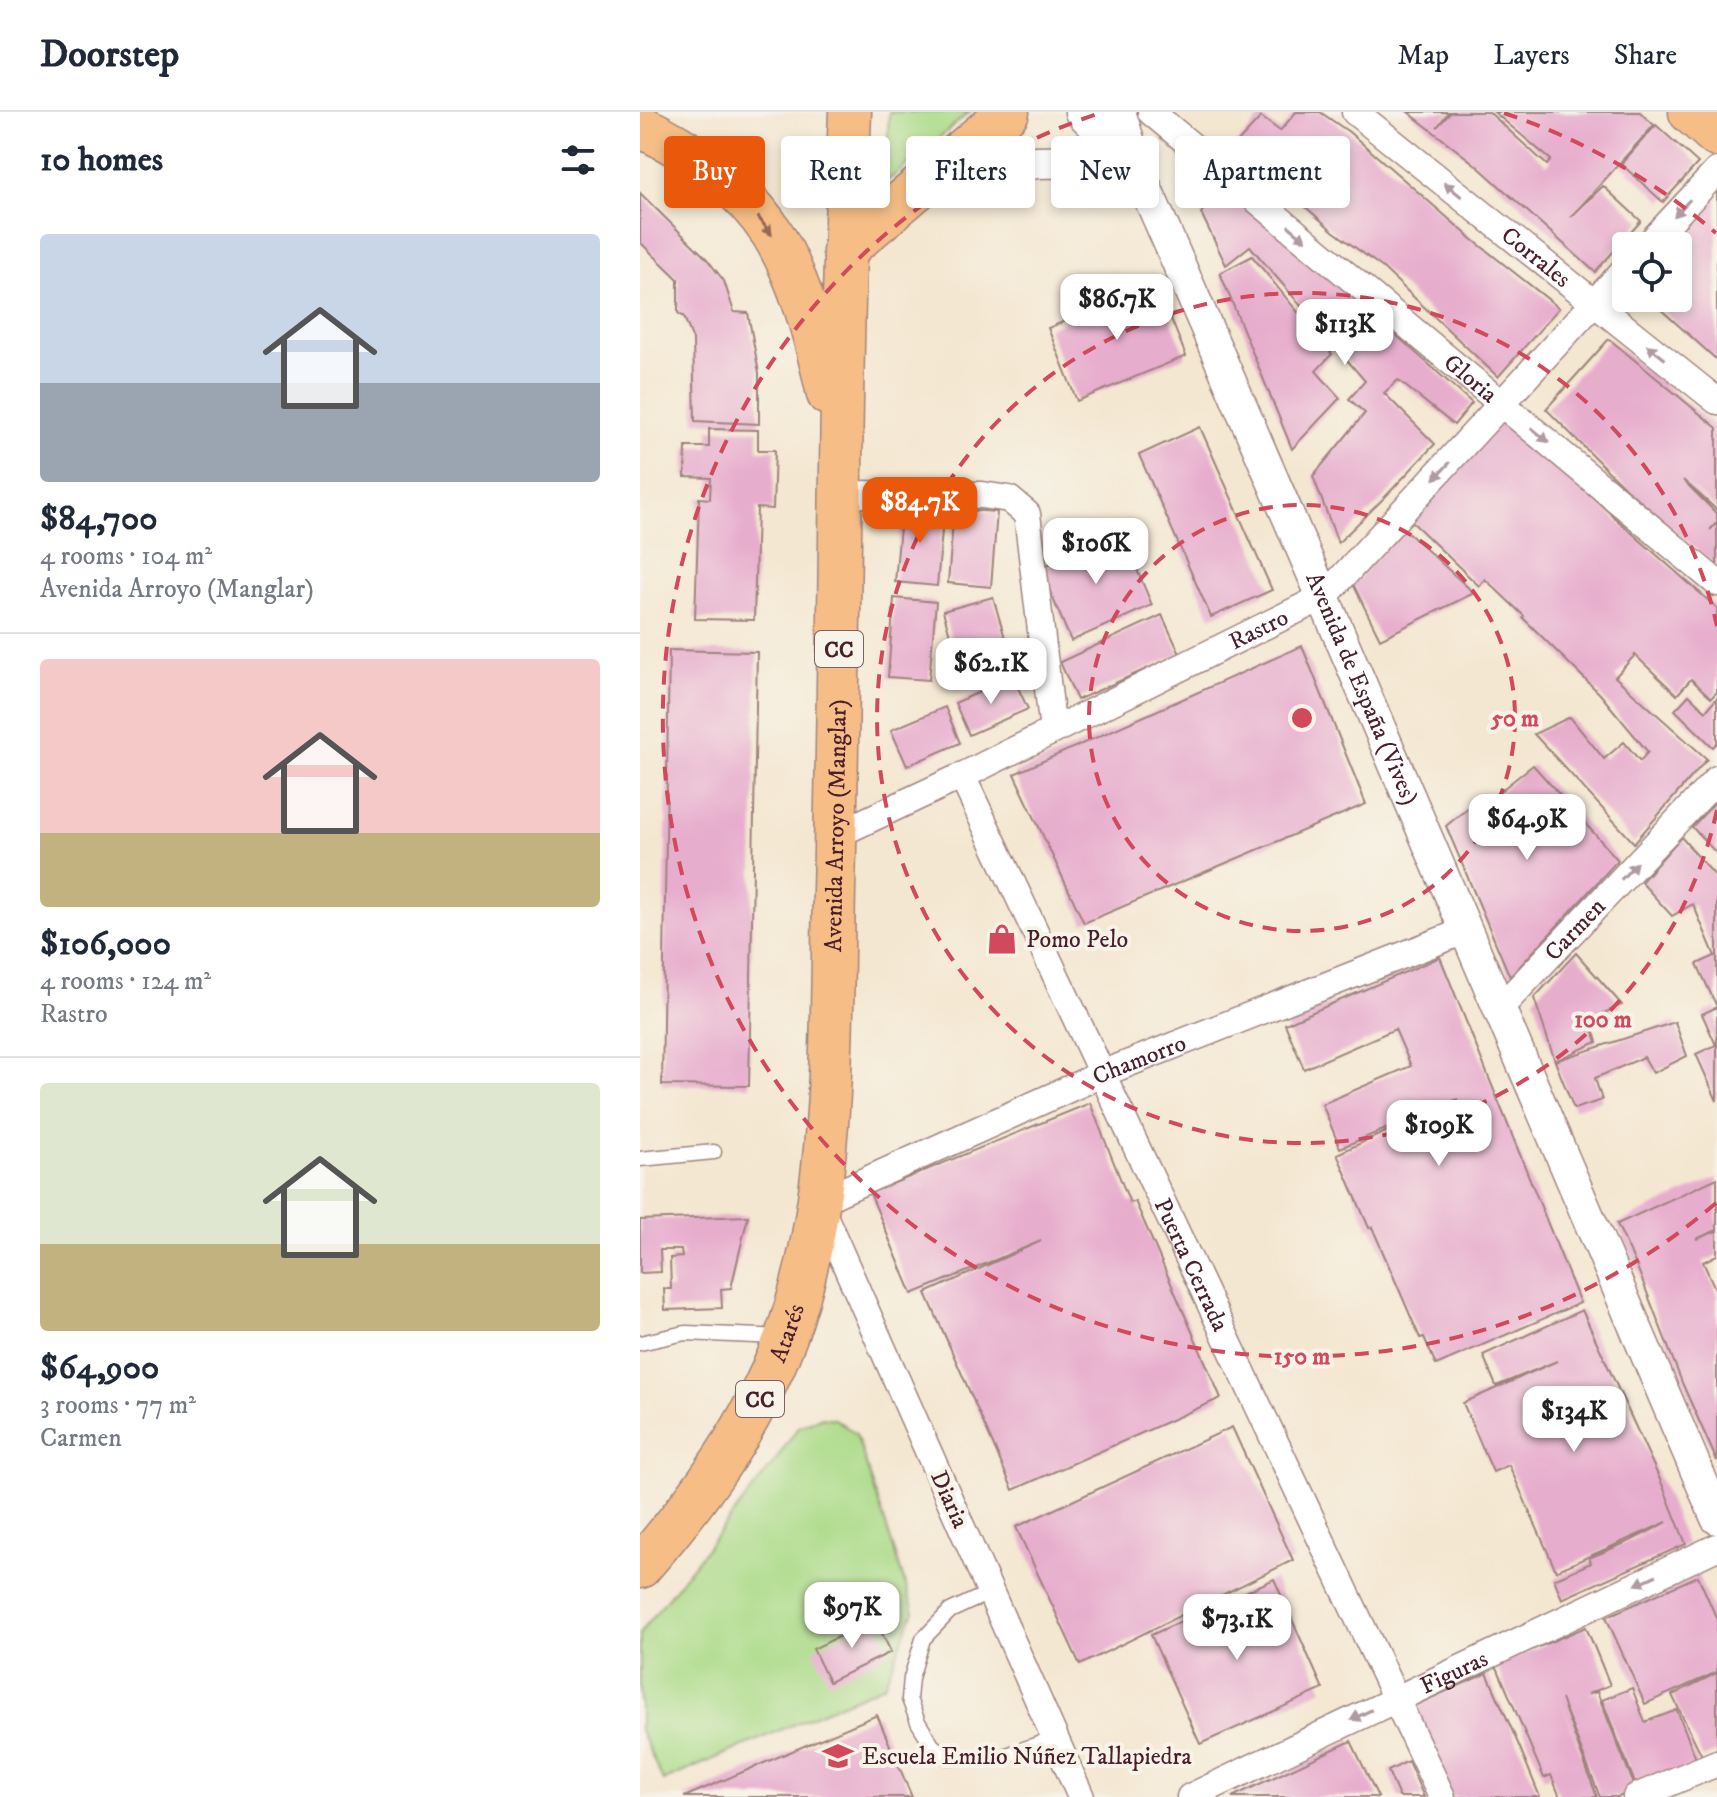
<!DOCTYPE html>
<html lang="en">
<head>
<meta charset="utf-8">
<style>
  body { margin:0; font-family:"IM FELL DW Pica",serif; background:#f2f2f3; color:#1f2937; height:100vh; display:flex; flex-direction:column; font-size:30px; white-space:nowrap }
  * { box-sizing:border-box; margin:0 }
  p { font-size:26px; color:#747a83 }
  .icon { flex:none; width:44px; height:44px; fill:none; stroke:currentColor; stroke-width:2; stroke-linecap:round; stroke-linejoin:round }
  .map { position:relative; flex:1; overflow:hidden }
  .side { display:flex; flex-direction:column; background:#fff; width:640px }
  .side>* { flex:none }
  .hud { position:absolute; left:24px; top:24px; width:760px; height:72px; display:flex; gap:16px }
  .tools { position:absolute; left:972px; top:120px; display:grid; gap:16px }
  .tools a { display:grid; place-items:center; width:80px; height:80px; border-radius:8px; background:#fff; box-shadow:0 4px 12px #0003; font-size:40px }
  .price { position:absolute; translate:-50% -68px; padding:0 18px; border-radius:16px; background:#fff; color:#222; font-size:26px; line-height:52px; filter:drop-shadow(0 2px 4px #0008) }
  .price::after { content:''; position:absolute; left:50%; top:48px; width:24px; height:18px; margin-left:-12px; background:inherit; clip-path:polygon(0 0,100% 0,50% 100%) }
  .price.active { background:#ea580c; color:#fff }
  ul { padding:0; list-style:none }
  li { display:grid; align-content:center; gap:16px; height:424px; padding:0 40px }
  li+li { border-top:2px solid #e0e1e3 }
  li span { display:grid; place-items:center; height:248px; border-radius:8px; color:#555 }
  li>.icon { margin-inline-start:auto }
  span .icon { width:144px; height:144px; fill:#fffc; stroke-width:1 }
  li b { font-size:34px }
  h2 { display:flex; justify-content:space-between; align-items:center; height:96px; padding:0 40px; font-size:34px }
  .tag { padding:0 28px; border-radius:8px; background:#fff; box-shadow:0 4px 12px #0003; font-size:28px; line-height:72px }
  .tag.active { background:#ea580c; color:#fff }
  header { display:flex; align-items:center; gap:48px; box-sizing:border-box; height:112px; padding:0 40px; background:#fff; border-bottom:2px solid #e0e1e3 }
  header strong { font-size:38px }
  nav { display:flex; gap:44px; margin-inline-start:auto; font-size:28px }
  main { display:flex; flex:1; min-height:0 }
  .map>svg:first-child { display:block }
  .green { fill:#acdb89; stroke:#7b7d5a; stroke-width:2 }
  .building { fill:#e7adcd }
  .lines { fill:none; stroke-linecap:round; stroke-linejoin:round }
  .service-casing { stroke:#9f837e; stroke-width:17 }
  .minor-casing { stroke:#9f837e; stroke-width:29 }
  .tertiary-casing { stroke:#9f837e; stroke-width:35 }
  .primary-casing { stroke:#9f837e; stroke-width:45 }
  .service { stroke:#fff; stroke-width:14 }
  .minor { stroke:#fff; stroke-width:26 }
  .tertiary { stroke:#fff; stroke-width:32 }
  .primary { stroke:#f6be86; stroke-width:42 }
  .oneway { fill:#ae9aa0 }
  .oneway2 { fill:#976754 }
  .ring { fill:none; stroke:#d1495b; stroke-width:4; stroke-dasharray:14 10 }
  .labels { text-anchor:middle; stroke-width:8; stroke-linejoin:round; paint-order:stroke }
  .shield { fill:#f7f3e8; stroke:#7e5f64; stroke-width:2 }
  .shield-label { font-size:22px; font-weight:bold; fill:#4a1f2b }
  .street-label { font-size:24px; fill:#4a1f2b; stroke:#f7f3e8 }
  .poi-label { font-size:24px; fill:#4a1f2b; stroke:#f7f3e8; text-anchor:start }
  .centre { fill:#d1495b; stroke:#f7f3e8; stroke-width:4 }
  .ring-label { font-size:24px; text-anchor:middle; font-weight:bold; fill:#d1495b; stroke:#f7f3e8; stroke-width:8; stroke-linejoin:round; paint-order:stroke }
</style>
</head>
<body>
<header>
<strong>Doorstep</strong>
<nav><a>Map</a><a>Layers</a><a>Share</a></nav>
</header>
<main>
<section class="side">
<h2>10 homes<svg class="icon" aria-label="filters" viewBox="0 0 24 24"><path d="M4 7h16M4 17h16"/><circle cx="9" cy="7" r="2"/><circle cx="15" cy="17" r="2"/></svg></h2>
<ul>
<li><span style="background:linear-gradient(#c9d6e8 60%,#9aa5b1 0)"><svg class="icon" aria-label="home" viewBox="0 0 24 24"><path d="M3 11l9-7 9 7M6 9v11h12V9"/></svg></span><div><b>$84,700</b><p>4 rooms · 104 m²</p><p>Avenida Arroyo (Manglar)</p></div></li>
<li><span style="background:linear-gradient(#f6c9c9 70%,#c2b280 0)"><svg class="icon" aria-label="home" viewBox="0 0 24 24"><path d="M3 11l9-7 9 7M6 9v11h12V9"/></svg></span><div><b>$106,000</b><p>4 rooms · 124 m²</p><p>Rastro</p></div></li>
<li><span style="background:linear-gradient(#dfe7d0 65%,#c2b280 0)"><svg class="icon" aria-label="home" viewBox="0 0 24 24"><path d="M3 11l9-7 9 7M6 9v11h12V9"/></svg></span><div><b>$64,900</b><p>3 rooms · 77 m²</p><p>Carmen</p></div></li>
</ul>
</section>
<div class="map">
<svg width="1077" height="1685" viewBox="0 0 1077 1685">
  <rect width="100%" height="100%" fill="#f7f3e8"/>
  <filter id="ink" filterUnits="userSpaceOnUse"><feTurbulence type="fractalNoise" baseFrequency=".0125" numOctaves="2"/><feDisplacementMap in="SourceGraphic" scale="16" xChannelSelector="R" yChannelSelector="G"/><feConvolveMatrix kernelMatrix="1 2 1 2 8 2 1 2 1" color-interpolation-filters="sRGB"/></filter>
  <filter id="wash" filterUnits="userSpaceOnUse"><feTurbulence type="fractalNoise" baseFrequency=".006" numOctaves="4" result="noise"/><feDisplacementMap in="SourceGraphic" scale="32" xChannelSelector="R" yChannelSelector="G"/><feGaussianBlur stdDeviation="1.8" result="paint"/><feColorMatrix in="noise" values="0 0 0 0 0 0 0 0 0 0 0 0 0 0 0 0 0 1.4 0 .05"/><feComposite in="paint" operator="in"/></filter>
  <g filter="url(#wash)">
    <rect width="100%" height="100%" fill="#f4e7d1"/>
    <g class="green">
      <path d="M249 0H330L246 70Z"/>
      <path d="M182 1305 195 1307 216 1322 274 1499 244 1573 23 1669 0 1618V1521L136 1348 158 1315Z"/>
    </g>
    <g id="blocks">
      <g class="building">
        <path d="M656 0H680L709 20 832 127 919 196 858 265 743 156 693 119 595 33 621 5 640 19Z"/>
        <path d="M768 0H809L797 15 811 0H849L907 53 911 48 854 0H1000L1014 13 931 105 963 74 1001 109 955 160 836 53Z"/>
        <path d="M1016 13 1058 51 1023 90 981 52Z"/>
        <path d="M585 70 832 291 814 313 758 268 744 281 795 332 745 385 698 431 673 364 725 301 709 287 725 269 610 134 586 153 561 101Z"/>
        <path d="M1077 73V248L1008 186H1038V134H1022Z"/>
        <path d="M0 81 66 146 84 169 94 200 108 201 119 261V312L55 309 53 228 44 205 38 201V167L0 130Z"/>
        <path d="M612 144 692 242 676 259 700 286 652 337 580 161Z"/>
        <path d="M517 172 546 244 437 289 408 216Z"/>
        <path d="M969 227 1077 316V398L1043 368 1077 402V410L1070 418 1077 411V455L985 376 906 297Z"/>
        <path d="M866 303 976 407 1077 496V580L1071 586 1051 567 1037 583 995 543 975 565 1067 647 994 731 894 622 930 605 964 647 984 630 1000 649 1008 640 960 582 883 506 884 504 845 467 839 474 769 407Z"/>
        <path d="M560 315 632 478 571 505 499 343Z"/>
        <path d="M69 317 118 318V338H135L133 397 117 396 114 508 55 507 59 386 70 387 71 366 45 365 46 335H69Z"/>
        <path d="M262 393 304 396 297 474 255 470Z"/>
        <path d="M314 397 357 400 351 475 308 471Z"/>
        <path d="M764 417 834 481 740 527 713 472Z"/>
        <path d="M481 420 512 493 431 529 400 456Z"/>
        <path d="M353 485 370 543 320 557 303 499Z"/>
        <path d="M254 486 296 490 289 568 248 565Z"/>
        <path d="M522 503 540 542 437 588 420 550Z"/>
        <path d="M662 534 726 692 444 811 374 662Z"/>
        <path d="M29 538 117 540 109 974 22 973Z"/>
        <path d="M373 565 388 597 329 623 315 591Z"/>
        <path d="M1049 583 1066 599 1077 586V631L1073 635 1035 598Z"/>
        <path d="M305 595 320 631 267 654 251 618Z"/>
        <path d="M893 653 978 748 870 865 806 714 839 687 844 692Z"/>
        <path d="M1077 688V742L1052 715Z"/>
        <path d="M1041 725 1077 766V989L1056 942 1076 933 1062 902 1077 895 1057 852 1075 844 1053 792 1032 804 1001 770Z"/>
        <path d="M936 841 982 893 950 907 957 930 915 949 894 886Z"/>
        <path d="M800 845 940 1191 796 1253 784 1225 780 1226 732 1115 729 1116 697 1042 818 987 700 1036 682 992 771 954 755 917 664 957 645 912Z"/>
        <path d="M1035 910 1047 944 1013 961 1004 945 955 966 962 988 934 997 915 949Z"/>
        <path d="M450 991 490 1091 495 1089 581 1286 373 1378 286 1181 401 1129 272 1182 230 1081Z"/>
        <path d="M1077 1066V1118L1056 1127 1077 1119V1143L1063 1150 1077 1181V1349L1043 1273 997 1155 977 1112Z"/>
        <path d="M108 1104 91 1176 81 1177 82 1196 25 1198 24 1177H31L30 1146 42 1145 41 1138H20L21 1160 0 1161V1108Z"/>
        <path d="M942 1198 1022 1372 1046 1432 922 1487 914 1467 951 1451 949 1446 990 1429 1027 1410 916 1459 869 1353 853 1360 823 1291 917 1249 856 1274 843 1243Z"/>
        <path d="M592 1315 653 1448 440 1553 376 1415Z"/>
        <path d="M1058 1464 1077 1507V1560L1005 1592 966 1505Z"/>
        <path d="M634 1467 683 1577 560 1632 511 1523Z"/>
        <path d="M235 1507 251 1540 189 1570 173 1537Z"/>
        <path d="M946 1515 970 1573 948 1582 957 1580 996 1678 978 1685H960L921 1587 957 1685H920L911 1663 904 1666 856 1553Z"/>
        <path d="M847 1561 880 1636 900 1685H812L771 1595Z"/>
        <path d="M1077 1561V1640L1063 1646 1032 1583Z"/>
        <path d="M992 1576 1005 1610 1037 1598 1058 1652 997 1676 962 1588Z"/>
        <path d="M237 1603 272 1685H44Z"/>
        <path d="M711 1629 738 1685H592Z"/>
        <path d="M768 1649 784 1685H759L748 1659Z"/>
      </g>
    </g>
  </g>
  <g filter="url(#ink)">
    <use href="#blocks" fill-opacity="0" stroke="#9f837e" stroke-width="2"/>
    <g class="lines">
      <g class="service-casing">
        <g id="service">
          <path d="M0 1047 74 1040"/>
          <path d="M0 1231 45 1221 142 1225"/>
          <path d="M351 1480 310 1499 283 1527 271 1566 269 1587 278 1610 292 1633 306 1645H361L415 1626"/>
        </g>
      </g>
      <g class="minor-casing">
        <g id="minor">
          <path id="s1" d="M511 0 1077 471"/>
          <path id="s2" d="M715 0 1077 289"/>
          <path d="M1007 134 1077 59"/>
          <path d="M201 382 342 383 369 387 387 402 413 619"/>
          <path id="s3" d="M322 664 802 1685"/>
          <path id="s4" d="M196 723 322 664 685 484 986 156"/>
          <path id="s5" d="M859 897 1077 667"/>
          <path id="s6" d="M441 1685 178 1090 464 961 827 818"/>
          <path id="s7" d="M550 1685 1077 1435"/>
          <path d="M996 1685 1077 1651"/>
        </g>
      </g>
      <g class="tertiary-casing">
        <g id="tertiary">
          <path d="M441 0 491 51"/>
          <path id="s8" d="M479 0 498 59C695 506 884 957 1077 1406"/>
          <path d="M282 75 396 50 451 49 498 59"/>
        </g>
      </g>
      <g class="primary-casing">
        <g id="primary">
          <path d="M1050 0 1077 24"/>
          <path d="M0 14C50 38 101 73 132 121 161 168 176 228 188 282"/>
          <path d="M204 139 368 0"/>
          <path id="s9" d="M0 1455C60 1386 113 1313 145 1227 196 1091 191 922 194 778 201 519 199 259 210 0"/>
        </g>
      </g>
      <use href="#service" class="service"/>
      <use href="#minor" class="minor"/>
      <use href="#tertiary" class="tertiary"/>
      <use href="#primary" class="primary"/>
    </g>
    <defs><path id="oneway-solid" d="M-6-.8H1V-3.2L6.5 0L1 3.2V.8H-6Z" transform="scale(2)"/></defs>
    <g class="oneway">
      <use href="#oneway-solid" transform="translate(813 78) rotate(-141)"/>
      <use href="#oneway-solid" transform="translate(1042 96) rotate(133)"/>
      <use href="#oneway-solid" transform="translate(657 121) rotate(40)"/>
      <use href="#oneway-solid" transform="translate(1016 240) rotate(-142)"/>
      <use href="#oneway-solid" transform="translate(900 323) rotate(40)"/>
      <use href="#oneway-solid" transform="translate(802 359) rotate(133)"/>
      <use href="#oneway-solid" transform="translate(989 759) rotate(-47)"/>
      <use href="#oneway-solid" transform="translate(1006 1468) rotate(155)"/>
      <use href="#oneway-solid" transform="translate(721 1603) rotate(154)"/>
    </g>
    <use class="oneway2" href="#oneway-solid" transform="translate(125 114) rotate(53)"/>
  </g>
  <g class="ring">
    <circle cx="662" cy="606" r="213"/>
    <path d="M1077 698A425 425 0 1 1 1077 514"/>
    <path d="M1076 1091A638 638 0 1 1 460 1M864 1A638 638 0 0 1 1076 121"/>
  </g>
  <defs>
    <g id="shop-bare" transform="scale(2.4)"><path d="M-5-2.5h2.3a2.7 3.5 0 0 1 5.4 0H5L5.5 6h-11ZM-1.5-2.5h3a1.5 2.3 0 0 0-3 0Z" fill="#d1495b" stroke="#f7f3e8" stroke-width="2.5" paint-order="stroke"/></g>
    <g id="school-bare" transform="scale(2.4)"><path d="M0-5L7-2L0 1L-7-2ZM-4 1L0 2.5L4 1V4Q0 6-4 4Z" fill="#d1495b" stroke="#f7f3e8" stroke-width="2.5" paint-order="stroke"/></g>
  </defs>
  <g fill-rule="evenodd">
    <use href="#shop-bare" x="362" y="827"/>
    <use href="#school-bare" x="198" y="1644"/>
  </g>
  <g class="labels">
    <g class="shield">
      <rect x="175" y="519" width="48" height="36" rx="6"/>
      <rect x="96" y="1269" width="48" height="36" rx="6"/>
    </g>
    <g class="shield-label">
      <text x="199" y="545">CC</text>
      <text x="120" y="1295">CC</text>
    </g>
    <g class="street-label">
      <text dy="8" stroke="none"><textPath href="#s2" startOffset="232">Corrales</textPath></text>
      <text dy="8" stroke="none"><textPath href="#s1" startOffset="416">Gloria</textPath></text>
      <text dy="8" stroke="none"><textPath href="#s4" startOffset="470">Rastro</textPath></text>
      <text dy="8" stroke="none"><textPath href="#s8" startOffset="626">Avenida de España (Vives)</textPath></text>
      <text dy="8" stroke="none"><textPath href="#s9" startOffset="790">Avenida Arroyo (Manglar)</textPath></text>
      <text dy="8" stroke="none"><textPath href="#s5" startOffset="110">Carmen</textPath></text>
      <text dy="8" stroke="none"><textPath href="#s6" startOffset="1002">Chamorro</textPath></text>
      <text dy="8" stroke="none"><textPath href="#s3" startOffset="540">Puerta Cerrada</textPath></text>
      <text dy="8" stroke="none"><textPath href="#s9" startOffset="278">Atarés</textPath></text>
      <text transform="translate(310 1387) rotate(66)" y="8">Diaria</text>
      <text dy="8" stroke="none"><textPath href="#s7" startOffset="292">Figuras</textPath></text>
    </g>
    <g class="poi-label">
      <text x="386" y="835">Pomo Pelo</text>
      <text x="222" y="1652">Escuela Emilio Núñez Tallapiedra</text>
    </g>
  </g>
  <circle cx="662" cy="606" r="12" class="centre"/>
  <g class="ring-label">
    <text x="875" y="614">50 m</text>
    <text x="963" y="915">100 m</text>
    <text x="662" y="1252">150 m</text>
  </g>
</svg>
<div class="tools">
<a><svg class="icon" aria-label="locate" viewBox="0 0 24 24"><circle cx="12" cy="12" r="6"/><path d="M12 2v4M12 18v4M2 12h4M18 12h4"/></svg></a>
</div>
<b class="price" style="left:477px;top:230px">$86.7K</b>
<b class="price" style="left:705px;top:255px">$113K</b>
<b class="price active" style="left:280px;top:433px">$84.7K</b>
<b class="price" style="left:456px;top:474px">$106K</b>
<b class="price" style="left:351px;top:594px">$62.1K</b>
<b class="price" style="left:887px;top:750px">$64.9K</b>
<b class="price" style="left:799px;top:1056px">$109K</b>
<b class="price" style="left:934px;top:1342px">$134K</b>
<b class="price" style="left:212px;top:1538px">$97K</b>
<b class="price" style="left:597px;top:1550px">$73.1K</b>
<div class="hud">
<a class="tag active">Buy</a>
<a class="tag">Rent</a>
<a class="tag">Filters</a>
<a class="tag">New</a>
<a class="tag">Apartment</a>
</div>
</div>
</main>
</body>
</html>
